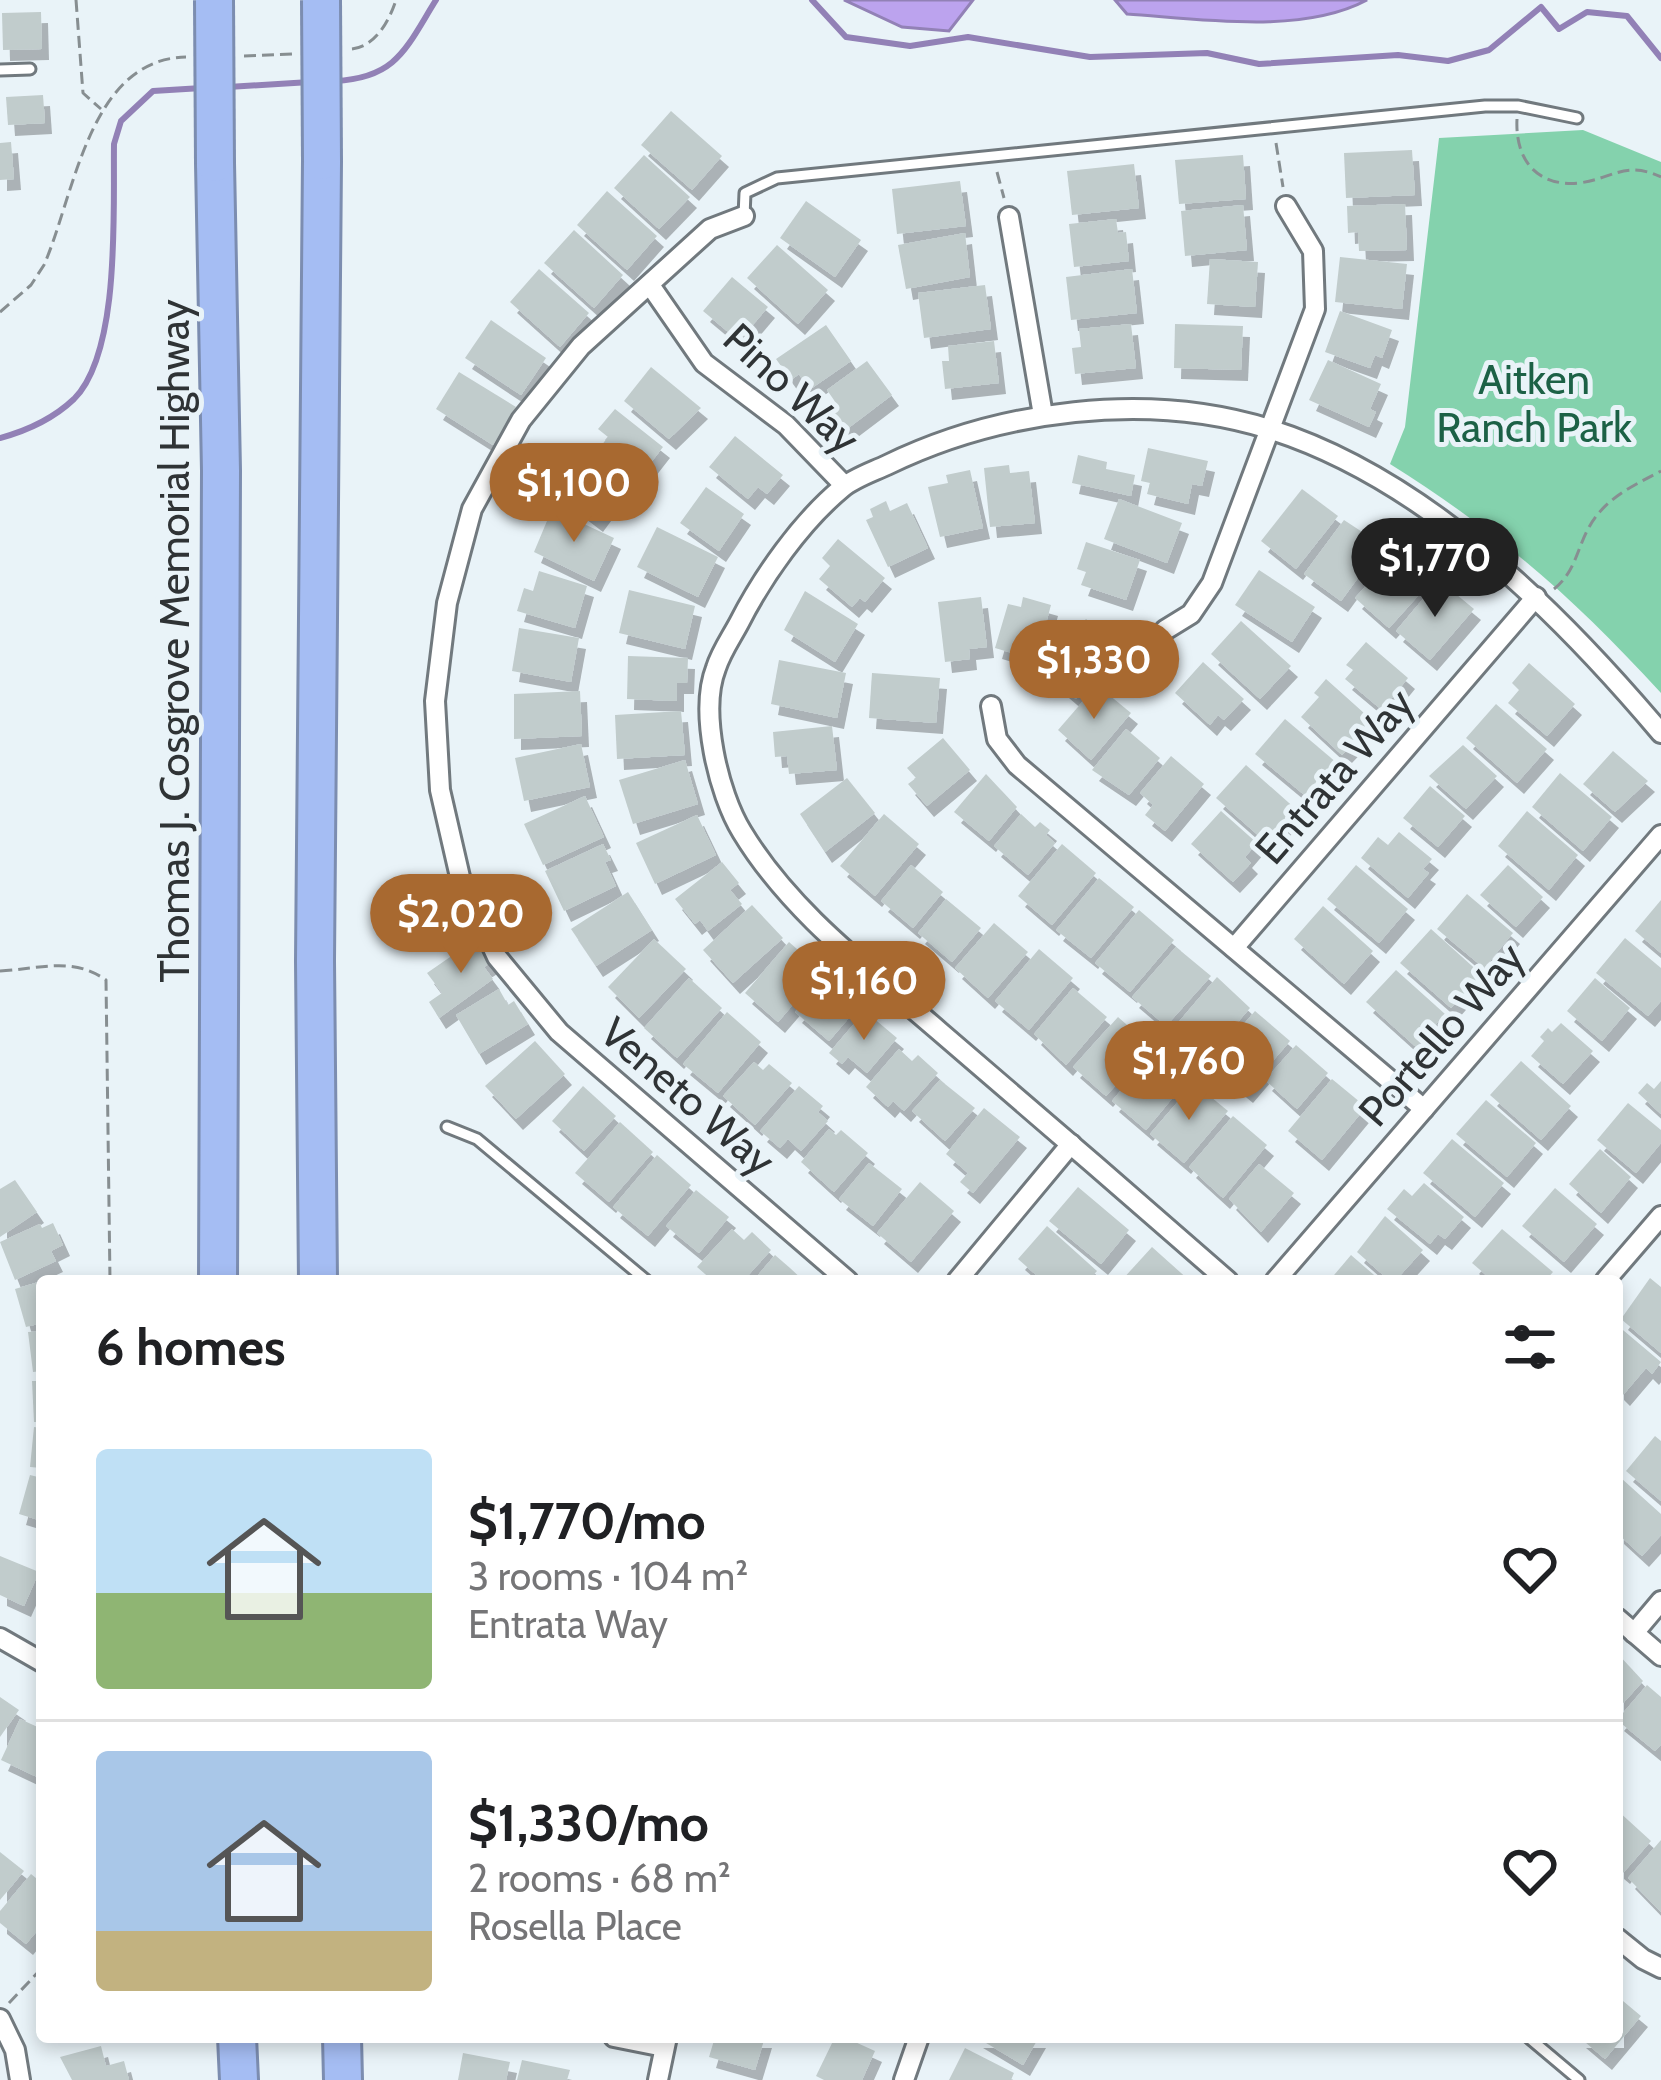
<!DOCTYPE html>
<html lang="en">
<head>
<meta charset="utf-8">
<style>
  body { margin:0; font-family:Cabin,sans-serif; background:#f2f2f2; color:#202124; height:100vh; display:flex; flex-direction:column; font-size:45px; white-space:nowrap }
  * { box-sizing:border-box; margin:0 }
  p { font-size:39px; color:#757577 }
  .icon { flex:none; width:66px; height:66px; fill:none; stroke:currentColor; stroke-width:2; stroke-linecap:round; stroke-linejoin:round }
  .map { position:relative; flex:1; overflow:hidden }
  .drawer { position:absolute; left:36px; top:1275px; width:1587px; height:768px; display:flex; flex-direction:column; background:#fff; border-radius:12px; box-shadow:0 6px 18px #0003 }
  .drawer>* { flex:none }
  .price { position:absolute; translate:-50% -102px; padding:0 27px; border-radius:42px; background:#a86930; color:#fff; font-size:39px; line-height:78px; filter:drop-shadow(0 3px 6px #0008) }
  .price::after { content:''; position:absolute; left:50%; top:72px; width:36px; height:27px; margin-left:-18px; background:inherit; clip-path:polygon(0 0,100% 0,50% 100%) }
  .price.active { background:#222; color:#fff }
  ul { padding:0; list-style:none }
  li { display:flex; align-items:center; gap:36px; height:300px; padding:0 60px }
  li+li { border-top:3px solid #e0e0e0 }
  li span { display:grid; place-items:center; flex:none; width:336px; height:240px; border-radius:12px; color:#555 }
  li>.icon { margin-inline-start:auto }
  span .icon { width:144px; height:144px; fill:#fffc; stroke-width:1 }
  li b { font-size:51px }
  h2 { display:flex; justify-content:space-between; align-items:center; height:144px; padding:0 60px; font-size:51px }
  .map>svg:first-child { display:block }
  .green { fill:#84d2ad }
  .water { fill:#bca3ee; stroke:#9281b6; stroke-width:3 }
  .lines { fill:none; stroke-linecap:round; stroke-linejoin:round }
  .stream { stroke:#9281b6; stroke-width:6 }
  .building { fill:#c1cccc; filter:url(#shadow) }
  .lane-casing { stroke:#71797e; stroke-width:15 }
  .street-casing { stroke:#71797e; stroke-width:24 }
  .highway-casing { stroke:#7c8db0; stroke-width:42 }
  .path { stroke:#878e91; stroke-width:3; stroke-dasharray:12 6; stroke-linecap:butt }
  .lane { stroke:#fff; stroke-width:9 }
  .street { stroke:#fff; stroke-width:18 }
  .highway { stroke:#a5bdf3; stroke-width:36 }
  .highway-bridge-casing { stroke:#7c8db0; stroke-width:42; stroke-linecap:butt }
  .highway-bridge { stroke:#a5bdf3; stroke-width:36 }
  .labels { text-anchor:middle; stroke-width:10; stroke-linejoin:round; paint-order:stroke }
  .park-label { font-size:42px; fill:#1c6146; stroke:#e9f3f8 }
  .street-label { font-size:42px; fill:#2f3335; stroke:#e9f3f8 }
</style>
</head>
<body>
<div class="map">
<svg width="1661" height="2080" viewBox="0 0 1661 2080">
  <defs>
    <filter id="shadow"><feDropShadow dx="7" dy="11" stdDeviation="0" flood-color="#0004"/></filter>
  </defs>
  <rect width="100%" height="100%" fill="#e9f3f8"/>
  <path class="green" d="M1583 130 1661 162V693C1573 597 1501 534 1390 464L1405 427 1439 138Z"/>
  <g class="water">
    <path d="M844 0H973L949 31 902 27Z"/>
    <path d="M1115 0H1367C1302 35 1200 19 1127 14Z"/>
  </g>
  <g class="lines">
    <g class="stream">
      <path d="M812 0 846 37 910 46 968 37 1090 57 1207 53 1259 64 1398 55 1448 61 1489 50 1541 7 1559 29 1587 12 1627 16 1661 58"/>
      <path d="M335 81C397 78 406 48 436 0"/>
      <path d="M228 87 310 82"/>
      <path d="M0 438C26 431 54 418 74 399 121 352 113 208 114 144L121 121 153 91 202 88"/>
    </g>
  </g>
  <g class="building">
    <path d="M41 12 42 49 3 50 2 13Z"/>
    <path d="M43 95 45 123 8 125 6 97Z"/>
    <path d="M671 111 722 156 692 190 641 145Z"/>
    <path d="M11 142 14 179 0 180V143Z"/>
    <path d="M1412 150 1415 195 1346 198 1344 153Z"/>
    <path d="M644 155 690 197 659 229 614 188Z"/>
    <path d="M1243 155 1246 199 1179 204 1175 160Z"/>
    <path d="M1134 164 1139 208 1072 215 1067 171Z"/>
    <path d="M960 181 966 226 897 234 892 189Z"/>
    <path d="M607 191 657 236 627 270 577 225Z"/>
    <path d="M806 201 861 240 835 277 780 238Z"/>
    <path d="M1405 204 1407 250 1359 251 1358 232 1348 233 1347 206Z"/>
    <path d="M1243 205 1247 250 1185 256 1181 211Z"/>
    <path d="M1116 219 1118 233 1126 232 1129 261 1074 267 1069 224Z"/>
    <path d="M574 230 623 275 594 308 544 263Z"/>
    <path d="M965 233 970 277 906 289 898 245Z"/>
    <path d="M777 245 828 290 798 324 747 278Z"/>
    <path d="M1340 257 1407 264 1402 309 1335 302Z"/>
    <path d="M1210 259 1258 262 1255 307 1207 304Z"/>
    <path d="M539 269 589 313 560 347 510 302Z"/>
    <path d="M1132 269 1137 313 1071 320 1066 277Z"/>
    <path d="M732 277 768 307 739 341 703 311Z"/>
    <path d="M985 285 991 329 924 338 918 293Z"/>
    <path d="M1340 311 1392 330 1382 358 1375 355 1370 368 1325 352Z"/>
    <path d="M491 320 546 358 521 395 465 358Z"/>
    <path d="M1131 324 1136 368 1075 374 1072 348 1081 347 1079 329Z"/>
    <path d="M1175 324 1243 326 1241 370 1174 368Z"/>
    <path d="M826 325 851 361 809 390 799 374 791 380 776 359Z"/>
    <path d="M994 341 999 383 945 389 942 361H949L948 346Z"/>
    <path d="M1328 360 1381 384 1370 409 1376 412 1369 427 1309 400Z"/>
    <path d="M867 361 892 395 843 432 826 409 836 403 827 390Z"/>
    <path d="M651 367 701 408 669 439 624 401Z"/>
    <path d="M459 372 516 407 493 445 436 409Z"/>
    <path d="M615 409 663 447 645 470 639 466 630 477 597 451 608 437 598 429Z"/>
    <path d="M735 436 783 475 767 494 758 487 748 499 709 467Z"/>
    <path d="M1148 448 1208 461 1202 486 1192 484 1188 504 1147 494 1150 483 1141 481Z"/>
    <path d="M1078 455 1107 462 1106 469 1135 475 1131 496 1072 483Z"/>
    <path d="M584 459 621 487 596 521 558 492Z"/>
    <path d="M1009 465 1010 473 1029 471 1035 523 990 527 984 468Z"/>
    <path d="M970 470 983 528 940 537 928 487 948 483 946 475Z"/>
    <path d="M706 487 744 514 719 551 680 523Z"/>
    <path d="M1302 489 1338 516 1296 569 1261 541Z"/>
    <path d="M1119 499 1182 523 1167 563 1104 539Z"/>
    <path d="M886 501 890 511 907 503 928 548 888 567 866 520 873 517 870 509Z"/>
    <path d="M552 509 614 538 594 581 534 552Z"/>
    <path d="M1344 520 1382 545 1341 601 1304 574Z"/>
    <path d="M657 527 718 557 698 597 637 567Z"/>
    <path d="M838 539 885 578 865 602 860 598 852 607 819 579 830 566 822 558Z"/>
    <path d="M1086 542 1140 560 1126 600 1081 585 1086 572 1077 569Z"/>
    <path d="M1400 548 1434 578 1389 628 1355 598Z"/>
    <path d="M1259 570 1315 607 1292 642 1235 605Z"/>
    <path d="M539 571 587 586 575 628 517 611 524 588 533 591Z"/>
    <path d="M1439 580 1474 609 1430 660 1396 631Z"/>
    <path d="M629 590 695 606 685 649 619 633Z"/>
    <path d="M805 591 858 624 835 662 784 630Z"/>
    <path d="M981 597 987 647 969 649 970 659 945 662 938 602Z"/>
    <path d="M1023 597 1051 605 1036 660 995 648 1008 604 1021 607Z"/>
    <path d="M1086 619 1120 649 1076 699 1042 670Z"/>
    <path d="M1241 621 1291 666 1260 699 1211 654Z"/>
    <path d="M519 628 579 638 571 682 512 671Z"/>
    <path d="M1366 642 1408 678 1382 710 1345 679 1353 670 1346 665Z"/>
    <path d="M628 656 688 658 687 683H677V701L627 699Z"/>
    <path d="M779 660 846 673 837 718 771 704Z"/>
    <path d="M1203 662 1244 699 1224 720 1218 715 1210 725 1175 693Z"/>
    <path d="M1529 663 1575 704 1547 736 1508 703 1519 690 1512 683Z"/>
    <path d="M872 673 940 678 936 723 869 718Z"/>
    <path d="M1326 679 1374 722 1342 755 1301 717 1319 697 1314 693Z"/>
    <path d="M1097 685 1131 713 1091 760 1058 730Z"/>
    <path d="M580 691 582 736 514 739V694Z"/>
    <path d="M1496 704 1547 749 1517 783 1466 738Z"/>
    <path d="M681 711 685 755 617 759 615 715Z"/>
    <path d="M1285 719 1337 763 1308 798 1255 754Z"/>
    <path d="M832 726 837 770 789 774 787 756 775 757 773 732Z"/>
    <path d="M1126 729 1160 758 1129 795 1092 770Z"/>
    <path d="M943 738 970 770 927 806 908 784 916 778 907 768Z"/>
    <path d="M581 744 590 787 524 801 515 758Z"/>
    <path d="M1463 745 1497 776 1466 809 1429 776Z"/>
    <path d="M1613 751 1648 781 1615 812 1583 784Z"/>
    <path d="M1171 756 1204 784 1165 831 1145 815 1153 805 1140 793Z"/>
    <path d="M685 760 698 804 633 824 619 780Z"/>
    <path d="M1246 765 1297 810 1267 843 1216 798Z"/>
    <path d="M1560 773 1612 817 1583 851 1532 807Z"/>
    <path d="M986 774 1017 807 989 841 954 812Z"/>
    <path d="M847 778 875 813 825 852 800 814Z"/>
    <path d="M1430 786 1465 816 1438 847 1403 818Z"/>
    <path d="M585 796 604 837 543 865 524 824Z"/>
    <path d="M1221 811 1257 843 1245 857 1251 863 1233 882 1191 844Z"/>
    <path d="M1527 811 1578 855 1549 890 1498 846Z"/>
    <path d="M884 814 919 844 875 896 840 866Z"/>
    <path d="M1021 814 1035 827 1040 822 1050 830 1046 835 1055 843 1028 875 994 846Z"/>
    <path d="M697 815 716 855 655 884 636 843Z"/>
    <path d="M1399 832 1432 859 1423 869 1429 873 1408 898 1361 858 1378 837 1388 845Z"/>
    <path d="M603 844 611 860 605 862 616 886 564 911 545 871Z"/>
    <path d="M1062 844 1096 873 1052 925 1018 896Z"/>
    <path d="M722 862 739 883 730 890 742 904 708 931 700 920 695 924 675 899Z"/>
    <path d="M911 865 943 892 913 928 881 901Z"/>
    <path d="M1356 865 1408 909 1379 943 1327 899Z"/>
    <path d="M1508 865 1543 897 1516 927 1480 895Z"/>
    <path d="M1099 878 1134 907 1091 958 1056 930Z"/>
    <path d="M628 892 652 930 596 966 571 929Z"/>
    <path d="M1467 894 1513 933 1484 968 1437 929Z"/>
    <path d="M946 899 981 928 952 962 918 933Z"/>
    <path d="M1661 900V953L1635 931Z"/>
    <path d="M752 905 783 938 733 983 703 950Z"/>
    <path d="M1323 906 1373 951 1344 984 1294 939Z"/>
    <path d="M1139 910 1174 940 1130 992 1095 963Z"/>
    <path d="M994 923 1028 952 988 998 955 968Z"/>
    <path d="M1431 929 1481 974 1451 1008 1400 963Z"/>
    <path d="M479 937 495 960 484 967 493 979 439 1018 429 1002 442 993 427 973Z"/>
    <path d="M1625 938 1661 968V1001L1648 1016 1596 973Z"/>
    <path d="M654 939 686 969 639 1018 608 987Z"/>
    <path d="M789 942 822 971 778 1022 745 993Z"/>
    <path d="M1176 947 1211 976 1166 1026 1132 997Z"/>
    <path d="M1039 949 1073 978 1029 1030 995 1001Z"/>
    <path d="M1396 970 1445 1014 1416 1047 1366 1002Z"/>
    <path d="M826 976 860 1005 829 1041 795 1012Z"/>
    <path d="M1217 977 1250 1008 1211 1053 1177 1024Z"/>
    <path d="M689 978 722 1008 677 1058 644 1028Z"/>
    <path d="M1595 978 1630 1008 1602 1041 1567 1011Z"/>
    <path d="M1073 988 1107 1017 1066 1065 1034 1034Z"/>
    <path d="M499 989 508 1005 514 1001 528 1024 479 1054 456 1015Z"/>
    <path d="M865 1011 897 1038 867 1073 848 1057 842 1064 829 1053Z"/>
    <path d="M1255 1011 1290 1041 1246 1092 1211 1063Z"/>
    <path d="M727 1012 761 1042 718 1093 683 1064Z"/>
    <path d="M1118 1017 1151 1046 1106 1096 1073 1067Z"/>
    <path d="M1561 1023 1593 1051 1563 1084 1531 1056 1544 1041 1540 1037 1548 1028 1552 1032Z"/>
    <path d="M535 1041 565 1074 516 1119 485 1086Z"/>
    <path d="M1296 1045 1328 1073 1297 1109 1265 1080Z"/>
    <path d="M899 1049 912 1061 918 1055 938 1073 904 1111 893 1101 888 1107 866 1087Z"/>
    <path d="M1155 1049 1189 1078 1146 1130 1112 1101Z"/>
    <path d="M1521 1061 1571 1106 1541 1140 1490 1095Z"/>
    <path d="M754 1062 763 1070 769 1064 792 1083 755 1125 723 1096Z"/>
    <path d="M1332 1079 1366 1107 1322 1160 1288 1131Z"/>
    <path d="M940 1080 975 1108 945 1141 912 1111Z"/>
    <path d="M1661 1081V1114L1638 1093 1647 1083 1654 1089Z"/>
    <path d="M1194 1083 1228 1111 1184 1163 1150 1134Z"/>
    <path d="M583 1086 616 1116 584 1151 552 1121Z"/>
    <path d="M799 1086 823 1106 818 1112 828 1121 801 1151 788 1139 780 1148 760 1131Z"/>
    <path d="M1486 1100 1536 1143 1507 1177 1456 1134Z"/>
    <path d="M1628 1103 1661 1130V1143L1636 1173 1597 1140Z"/>
    <path d="M984 1108 1020 1137 973 1193 960 1182 968 1173 946 1154Z"/>
    <path d="M1233 1116 1267 1145 1223 1198 1189 1167Z"/>
    <path d="M620 1122 653 1152 609 1202 575 1173Z"/>
    <path d="M829 1129 836 1135 841 1130 868 1153 834 1192 801 1162Z"/>
    <path d="M1452 1139 1504 1183 1475 1217 1423 1173Z"/>
    <path d="M1600 1149 1631 1177 1601 1213 1569 1184Z"/>
    <path d="M657 1155 691 1185 648 1236 613 1207Z"/>
    <path d="M869 1163 902 1189 873 1226 839 1199Z"/>
    <path d="M1259 1164 1294 1193 1261 1232 1229 1199Z"/>
    <path d="M15 1180 37 1212 0 1237V1189Z"/>
    <path d="M920 1182 954 1211 911 1262 877 1233Z"/>
    <path d="M1424 1183 1464 1217 1445 1239 1438 1234 1430 1244 1387 1209 1404 1189 1412 1196Z"/>
    <path d="M1078 1187 1129 1230 1101 1264 1049 1221Z"/>
    <path d="M1555 1188 1597 1224 1564 1262 1522 1226Z"/>
    <path d="M696 1190 729 1217 699 1253 666 1226Z"/>
    <path d="M1385 1216 1423 1250 1395 1281H1390L1357 1252Z"/>
    <path d="M53 1223 63 1245 51 1251 56 1261 15 1280 0 1242 40 1224 42 1228Z"/>
    <path d="M1047 1226 1097 1271 1088 1281H1043L1018 1259Z"/>
    <path d="M732 1229 744 1240 752 1232 771 1250 743 1281H713L697 1267Z"/>
    <path d="M1502 1229 1553 1272 1545 1281H1493L1472 1263Z"/>
    <path d="M1152 1247 1190 1281H1121Z"/>
    <path d="M775 1255 790 1268 804 1281H753Z"/>
    <path d="M1351 1255 1381 1281H1329Z"/>
    <path d="M1650 1278 1661 1287V1353L1621 1319Z"/>
    <path d="M42 1281V1323L26 1327 15 1289Z"/>
    <path d="M1617 1325 1661 1362 1652 1374 1646 1368 1623 1395 1617 1389Z"/>
    <path d="M42 1331V1371L33 1372 28 1332Z"/>
    <path d="M32 1381H42V1422H34Z"/>
    <path d="M34 1427 42 1428V1468L30 1467Z"/>
    <path d="M1655 1436 1661 1441V1501L1626 1471Z"/>
    <path d="M30 1475 42 1478V1521L19 1514Z"/>
    <path d="M1621 1478 1661 1514V1535L1642 1556 1617 1533V1483Z"/>
    <path d="M0 1556 39 1572 24 1606 0 1595Z"/>
    <path d="M1617 1653 1643 1681 1617 1710Z"/>
    <path d="M1647 1685 1661 1697V1745L1655 1751 1617 1720Z"/>
    <path d="M0 1697 19 1710 0 1737Z"/>
    <path d="M20 1719 42 1729V1766L37 1777 1 1760Z"/>
    <path d="M1617 1810 1651 1841 1623 1873 1617 1868Z"/>
    <path d="M1661 1840V1912L1628 1878Z"/>
    <path d="M0 1852 24 1871 0 1900Z"/>
    <path d="M31 1874 42 1883V1925L26 1944 0 1923V1911Z"/>
    <path d="M1617 1996 1641 2016 1605 2059 1579 2037H1617Z"/>
    <path d="M715 2037H765L755 2070 709 2057Z"/>
    <path d="M835 2037H844L875 2051 862 2080H824L816 2076Z"/>
    <path d="M976 2037H1039L1023 2065Z"/>
    <path d="M101 2046 106 2066 124 2061 129 2080H72L60 2057Z"/>
    <path d="M965 2048 1014 2073 1011 2080H949Z"/>
    <path d="M463 2053 510 2062 506 2080H458Z"/>
    <path d="M522 2060 570 2070 567 2080H517Z"/>
  </g>
  <g class="lines">
    <g class="lane-casing">
      <g id="lane">
        <path d="M0 70 30 69"/>
        <path d="M744 216 745 193 777 178 1485 106H1518L1577 118"/>
        <path d="M447 1127 477 1139 647 1281"/>
        <path d="M1528 2037 1579 2080"/>
      </g>
    </g>
    <g class="street-casing">
      <g id="street">
        <path d="M744 216 710 229 581 346 521 420 472 509 447 603 435 701 440 790 460 877 497 957 559 1032 848 1281"/>
        <path d="M1009 217 1043 415"/>
        <path d="M650 285 704 363 786 425 844 485"/>
        <path d="M1165 630 1191 614 1212 583 1315 309 1313 251 1286 206"/>
        <path d="M991 706 997 739 1017 765 1424 1109"/>
        <path d="M1234 948 1536 597"/>
        <path d="M957 1281 1071 1144"/>
        <path d="M1228 1281C1132 1197 1036 1114 939 1031 869 970 791 913 742 832 718 793 699 711 716 668 721 652 731 638 739 623 763 576 801 522 842 488 854 478 872 472 887 465 1000 410 1147 391 1269 429 1425 478 1558 611 1661 733"/>
        <path d="M1275 1281 1661 835"/>
        <path d="M1605 1281 1661 1216"/>
        <path d="M1617 1618 1661 1656"/>
        <path d="M1634 1633 1661 1601"/>
        <path d="M0 1638 42 1662"/>
        <path d="M1617 1938 1643 1959 1661 1968"/>
        <path d="M0 2019 15 2050 20 2080"/>
        <path d="M614 2037 664 2047"/>
        <path d="M658 2080 667 2037"/>
        <path d="M904 2080 919 2037"/>
      </g>
    </g>
    <g class="highway-casing">
      <g id="highway">
        <path d="M215 163 221 471 218 1281"/>
        <path d="M318 1281 315 961 322 161"/>
        <path d="M237 2037 239 2080"/>
        <path d="M342 2037 343 2080"/>
      </g>
    </g>
    <g class="path">
      <path d="M76 0 83 93 101 109"/>
      <path d="M352 49C376 46 389 21 396 0"/>
      <path d="M244 56 294 54"/>
      <path d="M1517 119C1515 159 1536 187 1579 183 1612 179 1625 160 1661 177"/>
      <path d="M1276 143 1283 187"/>
      <path d="M997 172 1004 198"/>
      <path d="M0 312 31 285 44 265C75 194 89 59 186 57"/>
      <path d="M1554 589C1574 573 1576 553 1587 531 1603 499 1631 487 1661 471"/>
      <path d="M0 971C40 969 72 956 106 980L110 1281"/>
      <path d="M9 2003 42 1968"/>
    </g>
    <use href="#lane" class="lane"/>
    <use href="#street" class="street"/>
    <use href="#highway" class="highway"/>
    <g class="highway-bridge-casing">
      <g id="highway-bridge">
        <path d="M214 0 215 163"/>
        <path d="M321 0 322 161"/>
      </g>
    </g>
    <use href="#highway-bridge" class="highway-bridge"/>
  </g>
  <g class="labels">
    <g class="park-label">
      <text x="1534" y="394">Aitken<tspan x="1534" dy="48">Ranch Park</tspan></text>
    </g>
    <g class="street-label">
      <text transform="translate(792 388) rotate(43)" y="15">Pino Way</text>
      <text transform="translate(174 641) rotate(-90)" y="15">Thomas J. Cosgrove Memorial Highway</text>
      <text transform="translate(1334 776) rotate(-49)" y="15">Entrata Way</text>
      <text transform="translate(1441 1034) rotate(-49)" y="15">Portello Way</text>
      <text transform="translate(688 1096) rotate(41)" y="15">Veneto Way</text>
    </g>
  </g>
</svg>
<b class="price" style="left:574px;top:545px">$1,100</b>
<b class="price active" style="left:1435px;top:620px">$1,770</b>
<b class="price" style="left:1094px;top:722px">$1,330</b>
<b class="price" style="left:461px;top:976px">$2,020</b>
<b class="price" style="left:864px;top:1043px">$1,160</b>
<b class="price" style="left:1189px;top:1123px">$1,760</b>
<section class="drawer">
<h2>6 homes<svg class="icon" aria-label="filters" viewBox="0 0 24 24"><path d="M4 7h16M4 17h16"/><circle cx="9" cy="7" r="2"/><circle cx="15" cy="17" r="2"/></svg></h2>
<ul>
<li><span style="background:linear-gradient(#bfe0f5 60%,#8fb573 0)"><svg class="icon" aria-label="home" viewBox="0 0 24 24"><path d="M3 11l9-7 9 7M6 9v11h12V9"/></svg></span><div><b>$1,770/mo</b><p>3 rooms · 104 m²</p><p>Entrata Way</p></div><svg class="icon" aria-label="heart" viewBox="0 0 24 24"><path d="M12 20l-8-8c-3-5 5-10 8-4 3-6 11-1 8 4z"/></svg></li>
<li><span style="background:linear-gradient(#a9c7e8 75%,#c2b280 0)"><svg class="icon" aria-label="home" viewBox="0 0 24 24"><path d="M3 11l9-7 9 7M6 9v11h12V9"/></svg></span><div><b>$1,330/mo</b><p>2 rooms · 68 m²</p><p>Rosella Place</p></div><svg class="icon" aria-label="heart" viewBox="0 0 24 24"><path d="M12 20l-8-8c-3-5 5-10 8-4 3-6 11-1 8 4z"/></svg></li>
</ul>
</section>
</div>
</body>
</html>
